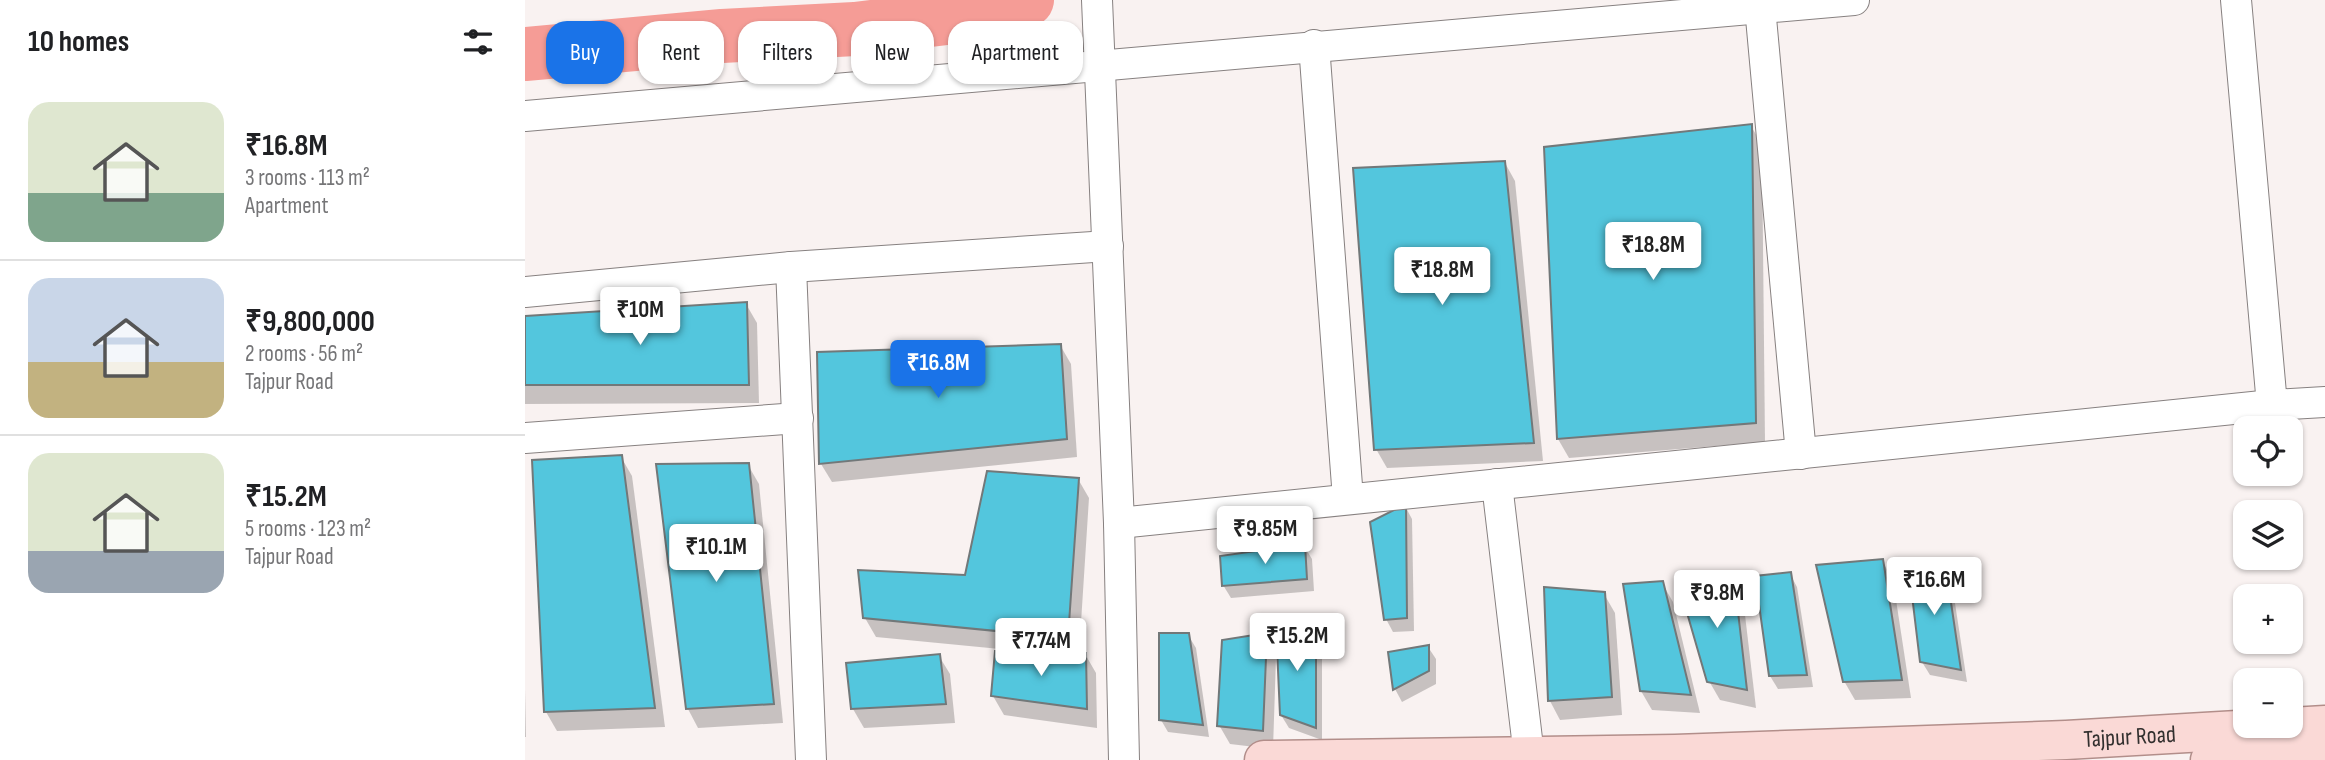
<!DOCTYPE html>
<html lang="en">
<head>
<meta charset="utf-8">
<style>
  body { margin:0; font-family:"Sofia Sans Condensed",sans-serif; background:#f6f6f6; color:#202124; height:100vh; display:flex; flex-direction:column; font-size:26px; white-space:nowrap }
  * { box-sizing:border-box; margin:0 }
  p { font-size:23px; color:#757577 }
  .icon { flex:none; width:38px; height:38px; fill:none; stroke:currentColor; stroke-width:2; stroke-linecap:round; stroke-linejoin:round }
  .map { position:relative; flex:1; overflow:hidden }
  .panel { display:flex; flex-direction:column; background:#fff; width:525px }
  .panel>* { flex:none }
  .top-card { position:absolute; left:21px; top:21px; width:665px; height:63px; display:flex; gap:14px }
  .controls { position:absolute; left:1708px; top:416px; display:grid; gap:14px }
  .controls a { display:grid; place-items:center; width:70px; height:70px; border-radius:14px; background:#fff; box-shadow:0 2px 5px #0004; font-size:35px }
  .price { position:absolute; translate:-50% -60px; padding:0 16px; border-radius:7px; background:#fff; color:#222; font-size:23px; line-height:46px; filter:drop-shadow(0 2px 4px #0008) }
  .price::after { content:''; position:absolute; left:50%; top:42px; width:21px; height:16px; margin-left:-10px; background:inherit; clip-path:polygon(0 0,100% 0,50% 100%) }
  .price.active { background:#1a73e8; color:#fff }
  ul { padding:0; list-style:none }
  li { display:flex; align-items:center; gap:21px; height:175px; padding:0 28px }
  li+li { border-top:2px solid #e0e0e0 }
  li span { display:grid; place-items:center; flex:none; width:196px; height:140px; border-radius:21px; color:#555 }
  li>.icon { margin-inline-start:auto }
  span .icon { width:84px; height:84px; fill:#fffc; stroke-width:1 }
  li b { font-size:30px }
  h2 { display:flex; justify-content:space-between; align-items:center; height:84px; padding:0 28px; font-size:30px }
  .tag { padding:0 24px; border-radius:21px; background:#fff; box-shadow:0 2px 5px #0004; font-size:24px; line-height:63px }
  .tag.active { background:#1a73e8; color:#fff }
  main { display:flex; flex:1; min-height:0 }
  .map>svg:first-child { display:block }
  .shadow { fill:#0003 }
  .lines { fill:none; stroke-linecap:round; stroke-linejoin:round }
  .river { stroke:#f59c96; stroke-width:54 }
  .building { fill:#53c6dd; stroke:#727879; stroke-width:2 }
  .minor-casing { stroke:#878180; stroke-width:32 }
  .major-casing { stroke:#b28e8a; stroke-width:41 }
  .minor { stroke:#fff; stroke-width:30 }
  .major { stroke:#fad9d6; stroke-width:38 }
  .labels { text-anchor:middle; stroke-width:6; stroke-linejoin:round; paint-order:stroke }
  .street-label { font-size:24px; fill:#32302f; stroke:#fff }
</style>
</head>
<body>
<main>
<section class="panel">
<h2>10 homes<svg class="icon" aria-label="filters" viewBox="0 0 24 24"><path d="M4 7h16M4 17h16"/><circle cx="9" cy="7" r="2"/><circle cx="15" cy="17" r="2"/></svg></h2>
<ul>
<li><span style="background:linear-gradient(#dfe7d0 65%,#7fa58c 0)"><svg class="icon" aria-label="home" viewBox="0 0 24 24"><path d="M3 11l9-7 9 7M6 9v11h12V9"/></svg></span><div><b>₹16.8M</b><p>3 rooms · 113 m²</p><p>Apartment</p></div></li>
<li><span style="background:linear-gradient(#c9d6e8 60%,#c2b280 0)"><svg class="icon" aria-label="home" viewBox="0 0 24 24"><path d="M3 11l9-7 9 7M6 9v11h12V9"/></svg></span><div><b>₹9,800,000</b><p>2 rooms · 56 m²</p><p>Tajpur Road</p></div></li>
<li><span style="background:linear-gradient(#dfe7d0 70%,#9aa5b1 0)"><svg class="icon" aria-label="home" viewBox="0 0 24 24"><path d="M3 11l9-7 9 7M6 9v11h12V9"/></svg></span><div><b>₹15.2M</b><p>5 rooms · 123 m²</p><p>Tajpur Road</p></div></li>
</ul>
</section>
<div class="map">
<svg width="1800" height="760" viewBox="0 0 1800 760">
  <rect width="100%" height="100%" fill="#f9f2f1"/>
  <g class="shadow">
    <path d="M1226 126 1237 145 1240 442 1044 458 1033 439 1021 148Z"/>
    <path d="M980 163 990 181 1018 461 862 468 851 449Z"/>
    <path d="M221 304 232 323 234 403 0 404V318Z"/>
    <path d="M535 345 546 364 552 457 307 482 296 464Z"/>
    <path d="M96 457 107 476 140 727 32 731 21 712 9 462Z"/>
    <path d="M223 465 234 484 258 723 173 728 163 709Z"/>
    <path d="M553 479 564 498 554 654H560L571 673 572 728 479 715 468 696 495 651 351 637 340 618 441 577Z"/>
    <path d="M880 506 887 519 889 631 868 632 861 619Z"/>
    <path d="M779 546 787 559 789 591 706 598 698 585Z"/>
    <path d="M1357 561 1368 580 1386 698 1330 700 1319 681Z"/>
    <path d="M1419 564 1426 577 1442 682 1405 675 1397 662Z"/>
    <path d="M1265 574 1272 587 1288 687 1253 689 1245 676Z"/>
    <path d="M1208 579 1218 598 1231 708 1195 700 1184 681Z"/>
    <path d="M1137 583 1148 602 1175 713 1127 710 1116 691Z"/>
    <path d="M1021 589 1079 594 1090 613 1097 715 1035 720 1025 701Z"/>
    <path d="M789 628 797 641V740L764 728 756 715Z"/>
    <path d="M663 635 671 648 684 737 643 732 636 720Z"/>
    <path d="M741 635 754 658H751L748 749 705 744 694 725Z"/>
    <path d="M903 647 911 659V684L877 702 870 689 865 653Z"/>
    <path d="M414 656 425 674 430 723 339 728 328 709Z"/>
    <path d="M0 689 1 737H0Z"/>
  </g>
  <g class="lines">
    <path class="river" d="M0 54 197 36 330 29 430 17 502 0"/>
  </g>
  <g class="building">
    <path d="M1227 124 1231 423 1032 439 1019 147Z"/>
    <path d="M980 161 1009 443 849 450 828 168Z"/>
    <path d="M222 302 224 385H0V316Z"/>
    <path d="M536 344 542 439 294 464 292 352Z"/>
    <path d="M97 455 130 708 19 712 7 460Z"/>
    <path d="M224 463 249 704 161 709 131 464Z"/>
    <path d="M462 471 554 478 543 638 338 618 333 570 440 575Z"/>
    <path d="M881 504 882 618 859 620 845 522Z"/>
    <path d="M780 544 782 579 697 586 695 556Z"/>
    <path d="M1358 559 1377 680 1318 682 1291 565Z"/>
    <path d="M1420 562 1436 670 1395 662 1384 570Z"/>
    <path d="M1266 572 1282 675 1244 676 1230 576Z"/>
    <path d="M1209 577 1222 690 1182 682 1154 585Z"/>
    <path d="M1138 581 1166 695 1115 691 1098 584Z"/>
    <path d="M1019 587 1080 592 1087 697 1023 701Z"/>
    <path d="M751 625 791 627V728L755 715Z"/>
    <path d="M634 633H664L678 725 634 720Z"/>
    <path d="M742 633 738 731 692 726 697 640Z"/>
    <path d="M904 645V671L868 690 863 652Z"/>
    <path d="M470 651 561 653 562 709 466 696Z"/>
    <path d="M415 654 421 704 326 709 321 663Z"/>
  </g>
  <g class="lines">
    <g class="minor-casing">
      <g id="minor">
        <path d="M572 0 594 523 599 760"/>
        <path d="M1711 0 1747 405"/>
        <path d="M1235 7 1276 454"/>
        <path d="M789 45 823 499"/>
        <path d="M0 116 1329 0"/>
        <path d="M266 267 286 760"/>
        <path d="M0 292 266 267 583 246"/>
        <path d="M0 438 273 418"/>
        <path d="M972 484 1004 756"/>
        <path d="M594 523 1747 405 1800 402"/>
      </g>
    </g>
    <g class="major-casing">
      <g id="major">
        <path id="s1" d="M739 760 1150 754 1541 740 1800 725"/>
        <path d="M1685 760 1800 754"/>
      </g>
    </g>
    <use href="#minor" class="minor"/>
    <use href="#major" class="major"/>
  </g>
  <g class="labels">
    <g class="street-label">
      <text dy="8" stroke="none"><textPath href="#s1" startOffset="866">Tajpur Road</textPath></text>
    </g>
  </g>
</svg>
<div class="controls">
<a><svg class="icon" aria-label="locate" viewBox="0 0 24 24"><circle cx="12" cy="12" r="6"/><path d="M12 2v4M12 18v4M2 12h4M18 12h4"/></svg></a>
<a><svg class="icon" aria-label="layers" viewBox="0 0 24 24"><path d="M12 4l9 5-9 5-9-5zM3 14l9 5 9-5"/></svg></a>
<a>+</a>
<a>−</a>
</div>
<b class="price" style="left:1128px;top:282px">₹18.8M</b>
<b class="price" style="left:917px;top:307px">₹18.8M</b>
<b class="price" style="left:115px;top:347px">₹10M</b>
<b class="price active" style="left:413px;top:400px">₹16.8M</b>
<b class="price" style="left:740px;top:566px">₹9.85M</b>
<b class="price" style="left:191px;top:584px">₹10.1M</b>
<b class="price" style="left:1409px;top:617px">₹16.6M</b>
<b class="price" style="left:1192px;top:630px">₹9.8M</b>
<b class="price" style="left:772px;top:673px">₹15.2M</b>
<b class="price" style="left:516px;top:678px">₹7.74M</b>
<div class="top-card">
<a class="tag active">Buy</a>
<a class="tag">Rent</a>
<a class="tag">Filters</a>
<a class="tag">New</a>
<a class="tag">Apartment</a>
</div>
</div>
</main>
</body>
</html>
